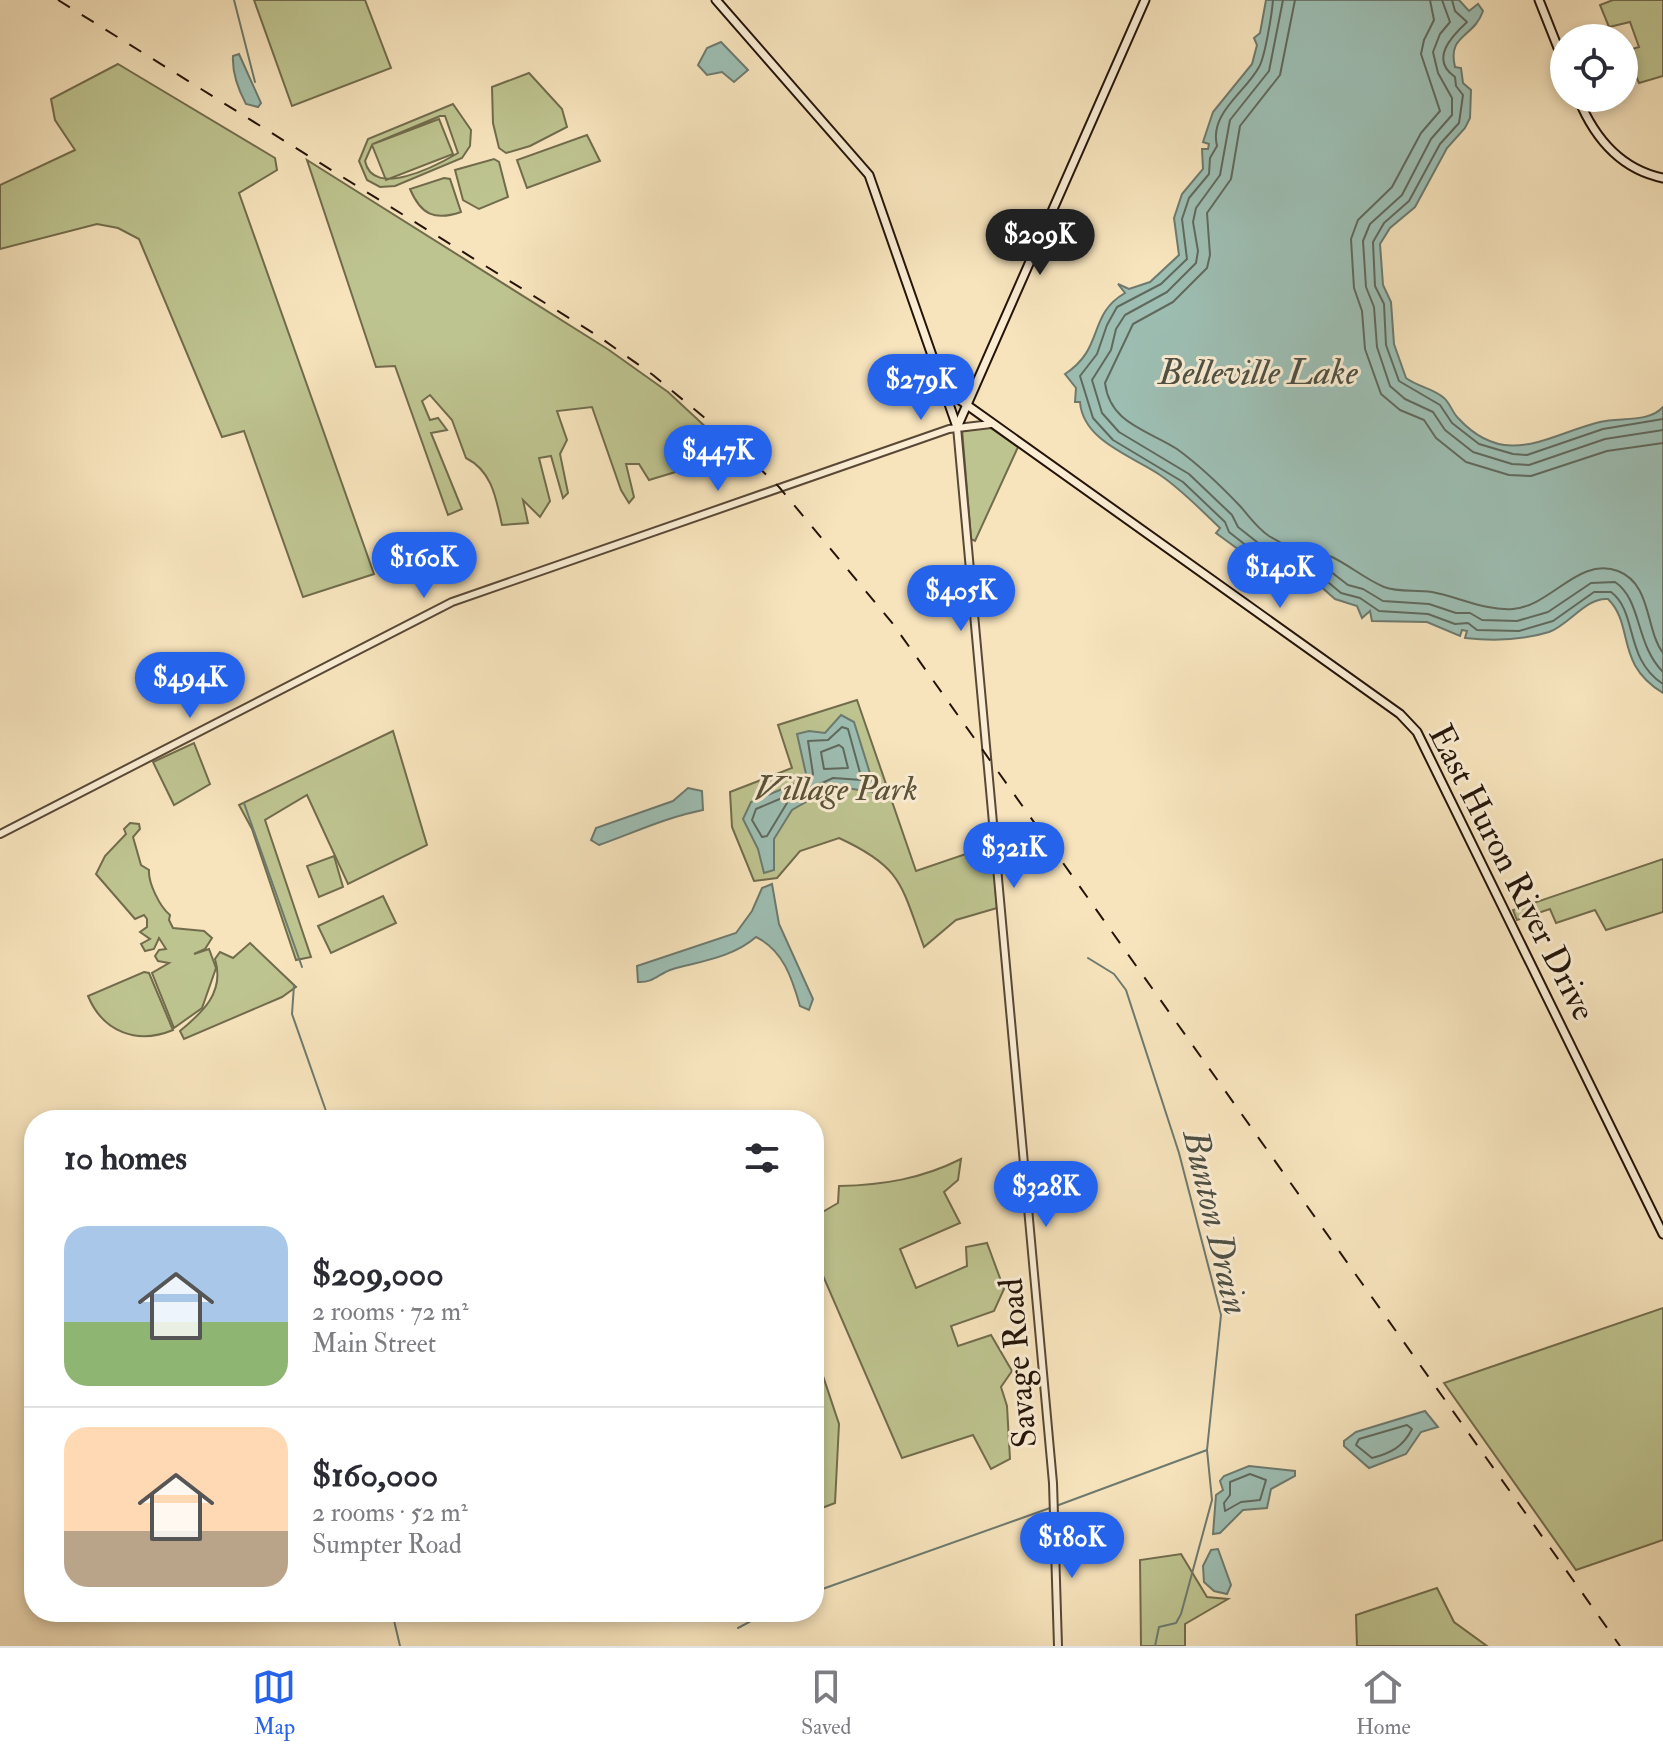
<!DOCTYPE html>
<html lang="en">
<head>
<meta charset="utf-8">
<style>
  body { margin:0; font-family:"IM FELL Double Pica",serif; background:#f7f7f7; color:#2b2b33; height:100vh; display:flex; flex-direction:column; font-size:30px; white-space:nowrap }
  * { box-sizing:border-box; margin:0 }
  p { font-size:26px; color:#7c7c81 }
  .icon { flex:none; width:44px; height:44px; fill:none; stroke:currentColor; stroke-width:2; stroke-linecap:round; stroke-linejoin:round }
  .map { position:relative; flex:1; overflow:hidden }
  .side { position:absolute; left:24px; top:1110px; width:800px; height:512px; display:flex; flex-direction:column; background:#fff; border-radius:32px; box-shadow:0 4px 12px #0003 }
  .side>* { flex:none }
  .controls { position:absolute; left:1550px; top:24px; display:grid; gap:16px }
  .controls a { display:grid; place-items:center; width:88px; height:88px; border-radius:50%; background:#fff; box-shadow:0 4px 12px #0003; font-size:40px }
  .price { position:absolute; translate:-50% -68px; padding:0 18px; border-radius:28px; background:#2563eb; color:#fff; font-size:26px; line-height:52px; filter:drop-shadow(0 2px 4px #0008) }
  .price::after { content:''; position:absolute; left:50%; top:48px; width:24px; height:18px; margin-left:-12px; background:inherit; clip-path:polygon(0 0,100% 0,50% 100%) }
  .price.current { background:#222; color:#fff }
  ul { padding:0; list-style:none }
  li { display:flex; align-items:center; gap:24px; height:200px; padding:0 40px }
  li+li { border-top:2px solid #e1e1e2 }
  li span { display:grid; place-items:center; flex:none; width:224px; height:160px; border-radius:24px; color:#555 }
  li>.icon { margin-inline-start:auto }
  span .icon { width:96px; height:96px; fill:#fffc; stroke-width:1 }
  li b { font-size:34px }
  h2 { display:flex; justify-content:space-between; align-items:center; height:96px; padding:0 40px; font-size:34px }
  .tab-bar { display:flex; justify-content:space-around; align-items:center; height:112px; border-top:2px solid #e1e1e2; background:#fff; font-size:22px; color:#7c7c81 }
  .tab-bar a { display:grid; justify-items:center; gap:4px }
  .tab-bar .current { color:#2563eb }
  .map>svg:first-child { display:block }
  .green { fill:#bec490; stroke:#716c4c; stroke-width:2; fill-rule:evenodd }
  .water { fill:#9dbeb3; stroke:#6d7a6f; stroke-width:2 }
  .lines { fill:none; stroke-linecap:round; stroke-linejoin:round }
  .shore { stroke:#60695e; stroke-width:2 }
  .stream { stroke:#6d7a6f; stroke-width:2 }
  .tertiary-casing { stroke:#594836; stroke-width:10 }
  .secondary-casing { stroke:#241409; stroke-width:11 }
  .tertiary { stroke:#faedd4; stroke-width:6 }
  .secondary { stroke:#faedd4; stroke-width:7 }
  .rail { stroke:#241409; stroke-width:2; stroke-dasharray:14 14; stroke-linecap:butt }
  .labels { text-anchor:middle; stroke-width:6; stroke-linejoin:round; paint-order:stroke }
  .park-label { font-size:34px; font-style:italic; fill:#5a5238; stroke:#faedd4 }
  .street-label { font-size:34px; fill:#241409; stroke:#faedd4 }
  .water-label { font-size:36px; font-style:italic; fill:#4e5044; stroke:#faedd4 }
</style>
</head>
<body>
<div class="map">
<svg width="1663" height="1646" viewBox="0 0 1663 1646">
  <rect width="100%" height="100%" fill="#f7e4bd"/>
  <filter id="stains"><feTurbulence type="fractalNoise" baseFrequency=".0025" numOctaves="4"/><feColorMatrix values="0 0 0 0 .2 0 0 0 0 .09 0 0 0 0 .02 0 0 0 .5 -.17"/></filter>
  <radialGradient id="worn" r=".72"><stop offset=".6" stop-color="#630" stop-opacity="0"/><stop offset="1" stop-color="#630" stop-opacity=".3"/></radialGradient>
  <g class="green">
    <path d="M254 0H365L391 68 292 106Z"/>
    <path d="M1613 0H1663V76L1639 83 1629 61 1632 49 1639 47 1630 22 1609 27 1600 5Z"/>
    <path d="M118 64 275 158 277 170 239 193 374 574 303 597 244 431 222 437 139 239 118 228 97 224 0 249V185L75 150 55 120 51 99Z"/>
    <path d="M529 73 562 109 567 127 530 146 506 153 499 148 493 123 492 87Z"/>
    <path d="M453 104 471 130 470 146 462 158 395 186 380 187 367 180 359 161 368 139ZM440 116H445L458 153C436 166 373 199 365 161L372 145 386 180 453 154 439 119 373 144Z"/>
    <path d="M587 135 600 161 527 188 517 160Z"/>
    <path d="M494 159 499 162 508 197 479 209 463 200 455 170Z"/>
    <path d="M307 160 609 350 668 392 723 443 720 446 699 429 683 432 684 442 676 451 682 470 649 480 639 464H626L634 497 629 503 621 490 592 407 557 411 567 440 560 454 568 493 563 498 551 456 539 458 550 501 540 517 523 500 528 523 502 525C496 498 492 471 466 458L452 420 430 395 422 401 430 420 438 418 447 430 431 433 462 509 448 515 395 366 376 367Z"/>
    <path d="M444 178 450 179 461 212C435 221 421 215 410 189Z"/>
    <path d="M988 426 1018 447 975 541 971 539 962 429Z"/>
    <path d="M857 700 916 871 992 845 997 908 956 920 924 947C901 884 902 867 839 838L800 851 777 878 754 881 732 827 730 792 792 768 778 725Z"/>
    <path d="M393 731 427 845 348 884 307 795 265 820 311 957 296 960 252 829 239 805Z"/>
    <path d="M194 743 210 784 174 805 153 762Z"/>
    <path d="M130 823 139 824 140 829 133 837 141 865 149 870C148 883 160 907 170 915L169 920 173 928 204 931 212 938 205 949 194 954 209 949 216 968 202 1008 174 1028 152 973 169 963 158 961 155 956 159 950 166 949 159 938 154 949 145 951 141 944 150 939 140 932 147 927V919L144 915 135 919 96 874 105 856 126 834 124 829Z"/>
    <path d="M334 856 343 887 319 897 307 866Z"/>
    <path d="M1663 859V912L1606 930 1595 910 1556 923 1550 909 1517 920 1513 910Z"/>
    <path d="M383 896 396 923 331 953 318 926Z"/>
    <path d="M250 943 296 987 282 997 184 1039 180 1031C203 1012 225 992 215 959L220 952 233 958Z"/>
    <path d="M144 972 149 973 173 1030C137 1045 103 1032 88 996Z"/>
    <path d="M961 1159 958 1180 944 1192 960 1223 900 1249 916 1288 967 1266 966 1247 987 1243 1004 1289 994 1311 951 1326 958 1346 991 1335 1012 1371 1001 1387 1007 1406 1010 1459 991 1469 973 1435 902 1458 814 1255V1217L838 1203 839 1186C883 1185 921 1179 961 1159Z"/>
    <path d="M1663 1308V1540L1576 1570 1444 1383Z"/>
    <path d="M814 1349 839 1424 835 1503 814 1511Z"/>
    <path d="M1181 1554 1207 1597 1228 1599 1185 1624V1646H1141L1140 1560Z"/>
    <path d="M1437 1588 1454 1622 1487 1646H1357L1356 1615Z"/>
  </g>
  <g class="water">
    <path d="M1266 0H1459L1469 11 1478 4 1483 11C1474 38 1447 34 1455 67L1461 68 1463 83 1471 90 1470 118 1465 128 1447 148 1415 207 1390 228 1380 244 1383 285 1391 302 1394 344 1406 378C1418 387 1433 388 1444 398 1450 403 1452 412 1458 418 1506 470 1547 435 1600 422 1620 417 1649 423 1663 407V693C1614 663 1635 626 1608 599 1586 597 1569 625 1549 632 1523 640 1492 641 1465 638L1467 631 1462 630 1460 636 1427 622 1372 621 1370 611 1362 618 1357 606 1335 599 1318 584 1313 589 1306 587 1261 566 1216 533 1220 528C1201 510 1181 489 1160 475 1132 456 1083 441 1080 402H1075L1076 388 1065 374C1105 348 1087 315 1125 293L1118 284 1129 289 1150 282 1179 255 1174 218 1182 194 1203 169 1202 149H1208L1209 144 1203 142 1213 112 1252 64 1257 45 1254 38 1260 33Z"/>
    <path d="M721 42 748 70 734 82 722 72 707 75 698 65 707 48Z"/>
    <path d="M239 54 261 103 258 107 246 104C238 89 232 73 233 56Z"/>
    <path d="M841 715 854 722 873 783 872 792 834 786 792 810 774 839V870L764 873 758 849 743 819 751 802 797 783 806 774 797 734 809 731 825 733Z"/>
    <path d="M688 788 702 791 703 810C667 817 633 833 599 845L591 840 596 828 673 801Z"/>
    <path d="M772 884 779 924 813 999 809 1010 800 1006C792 978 783 950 756 937 733 957 702 961 673 969 659 973 654 983 638 982L637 966 736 933 752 911 762 888Z"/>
    <path d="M1425 1411 1438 1427 1421 1432 1406 1454 1369 1468 1344 1446V1441L1356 1432Z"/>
    <path d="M1249 1466 1295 1471V1476L1271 1489 1267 1508 1243 1510 1220 1533 1213 1534 1216 1495 1223 1490 1220 1481 1224 1476Z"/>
    <path d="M1218 1549 1231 1585 1227 1594 1214 1591 1204 1582 1203 1566 1211 1550Z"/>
  </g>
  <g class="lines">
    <g class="shore">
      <path d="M1273 0C1272 13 1265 57 1259 67 1245 93 1209 113 1217 146L1210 158 1209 174 1189 198 1182 219 1187 259 1161 284 1117 307 1107 325 1097 354 1080 376 1093 418 1113 440 1183 482 1225 522 1229 532 1257 554 1308 579 1322 577 1341 593 1360 598 1379 611 1428 614 1455 624 1468 623 1477 630 1519 631 1553 621 1594 592H1611C1638 612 1624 659 1663 684"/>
      <path d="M1283 0 1269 71 1230 120 1220 175 1196 208 1193 222 1198 251 1196 263 1167 292 1125 315 1116 329 1111 350 1092 380 1102 413 1119 432 1189 474 1232 515 1238 527 1262 546 1309 567 1326 568 1348 585 1363 589 1383 601 1429 604 1456 613H1470L1482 620 1517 621 1548 612 1591 583 1615 582C1642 600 1635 644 1663 672"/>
      <path d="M1295 0 1280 75 1240 126 1231 179 1207 213 1210 255 1207 268 1173 302 1133 324 1105 383C1110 424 1148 430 1177 449 1199 465 1221 486 1240 506 1250 517 1256 527 1269 536 1280 543 1301 553 1314 554 1320 555 1325 554 1332 557 1349 565 1365 579 1384 587 1399 593 1416 589 1432 592 1459 597 1485 611 1513 609 1551 606 1579 556 1618 571 1652 584 1645 629 1663 653"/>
      <path d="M1430 0 1434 20 1424 40 1421 54 1440 111 1421 133 1392 187 1358 220 1351 239 1354 288 1362 311 1365 349 1381 394 1400 410 1424 420 1436 438 1466 462 1509 475 1531 476 1607 451 1663 443"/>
      <path d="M1442 0 1450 22 1440 34 1433 52 1438 73 1452 98V115L1431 139 1402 195 1370 224 1363 241 1366 287 1374 307 1377 347 1390 386 1405 399 1433 412 1445 430 1473 452 1512 464 1529 465 1605 439 1663 430"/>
      <path d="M1452 0 1455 11 1467 22C1452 36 1429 59 1455 77L1456 86 1463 95 1459 123 1440 144 1409 201 1384 223 1373 242 1375 286 1384 304 1386 345 1399 381 1440 405 1452 423 1479 444 1513 454 1527 455 1603 429 1663 419"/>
      <path d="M842 727 848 729 862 780 833 778 811 788 808 784 813 774 808 741 828 740Z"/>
      <path d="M839 745 843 748 848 768 824 769 821 752Z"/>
      <path d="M782 798 787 803 767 836 762 837 752 820 756 809Z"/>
      <path d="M1407 1425 1412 1429C1403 1447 1391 1453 1372 1458L1356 1445 1359 1439Z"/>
      <path d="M1250 1474 1266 1480 1260 1500 1241 1502 1225 1511 1224 1503 1230 1495V1482Z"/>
    </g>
    <g class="stream">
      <path d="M234 0 255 82"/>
      <path d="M244 803 302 967"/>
      <path d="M1088 958 1114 974 1126 990 1179 1153 1221 1315 1207 1450 1212 1500 1181 1614 1176 1623 1159 1627 1155 1646"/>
      <path d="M294 985 292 1014 326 1111 325 1120"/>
      <path d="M1056 1506 1207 1450"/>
      <path d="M814 1592 1050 1508"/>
      <path d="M392 1612 400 1646"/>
      <path d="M738 1628 768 1612"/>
    </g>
    <g class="tertiary-casing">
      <g id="tertiary">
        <path d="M957 427 1053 1483 1058 1646"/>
        <path d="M0 834 452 602 949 429 991 424"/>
      </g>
    </g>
    <g class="secondary-casing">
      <g id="secondary">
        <path d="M716 0 869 175 957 427"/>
        <path d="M1539 0 1564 63"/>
        <path d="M1578 98C1594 137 1619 169 1663 178"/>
        <path d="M946 390 1400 714 1417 732 1663 1234"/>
        <path d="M958 425 1145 0"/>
      </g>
    </g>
    <use href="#tertiary" class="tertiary"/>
    <use href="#secondary" class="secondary"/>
    <path class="rail" d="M58 0 598 336 653 375 723 433 779 487 893 624 1620 1646"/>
  </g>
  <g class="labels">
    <g class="park-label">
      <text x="836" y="800">Village Park</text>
    </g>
    <g class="street-label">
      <text transform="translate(1513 872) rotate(63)" y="12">East Huron River Drive</text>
      <text transform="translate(1017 1363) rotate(-95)" y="12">Savage Road</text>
    </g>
    <g class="water-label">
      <text x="1258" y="384">Belleville Lake</text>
      <text transform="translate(1217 1222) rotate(77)" y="13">Bunton Drain</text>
    </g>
  </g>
  <rect width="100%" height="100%" filter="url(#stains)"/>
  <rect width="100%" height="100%" fill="url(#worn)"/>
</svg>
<div class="controls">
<a><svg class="icon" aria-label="locate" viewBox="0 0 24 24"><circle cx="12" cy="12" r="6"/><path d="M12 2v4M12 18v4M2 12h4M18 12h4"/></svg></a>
</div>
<b class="price current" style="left:1040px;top:277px">$209K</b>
<b class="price" style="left:921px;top:422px">$279K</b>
<b class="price" style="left:718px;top:493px">$447K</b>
<b class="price" style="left:424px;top:600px">$160K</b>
<b class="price" style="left:1280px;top:610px">$140K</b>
<b class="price" style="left:961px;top:633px">$405K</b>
<b class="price" style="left:190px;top:720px">$494K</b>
<b class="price" style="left:1014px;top:890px">$321K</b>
<b class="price" style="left:1046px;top:1229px">$328K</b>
<b class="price" style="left:1072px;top:1580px">$180K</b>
<section class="side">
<h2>10 homes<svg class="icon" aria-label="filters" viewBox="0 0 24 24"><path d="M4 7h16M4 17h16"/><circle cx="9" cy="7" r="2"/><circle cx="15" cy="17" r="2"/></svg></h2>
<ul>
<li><span style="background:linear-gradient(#a9c7e8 60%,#8fb573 0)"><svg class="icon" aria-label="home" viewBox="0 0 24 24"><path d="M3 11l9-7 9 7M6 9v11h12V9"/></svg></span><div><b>$209,000</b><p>2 rooms · 72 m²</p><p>Main Street</p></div></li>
<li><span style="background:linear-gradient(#ffd9b3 65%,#b9a48a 0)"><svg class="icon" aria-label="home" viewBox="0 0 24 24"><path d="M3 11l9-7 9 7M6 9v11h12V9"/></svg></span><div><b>$160,000</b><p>2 rooms · 52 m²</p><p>Sumpter Road</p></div></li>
</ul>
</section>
</div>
<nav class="tab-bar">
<a class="current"><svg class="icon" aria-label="map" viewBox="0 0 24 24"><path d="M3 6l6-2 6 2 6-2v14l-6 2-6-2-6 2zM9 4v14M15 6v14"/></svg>Map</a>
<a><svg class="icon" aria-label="saved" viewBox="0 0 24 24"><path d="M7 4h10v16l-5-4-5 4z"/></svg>Saved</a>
<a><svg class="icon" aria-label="home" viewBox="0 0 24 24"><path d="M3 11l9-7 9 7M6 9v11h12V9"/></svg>Home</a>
</nav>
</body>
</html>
